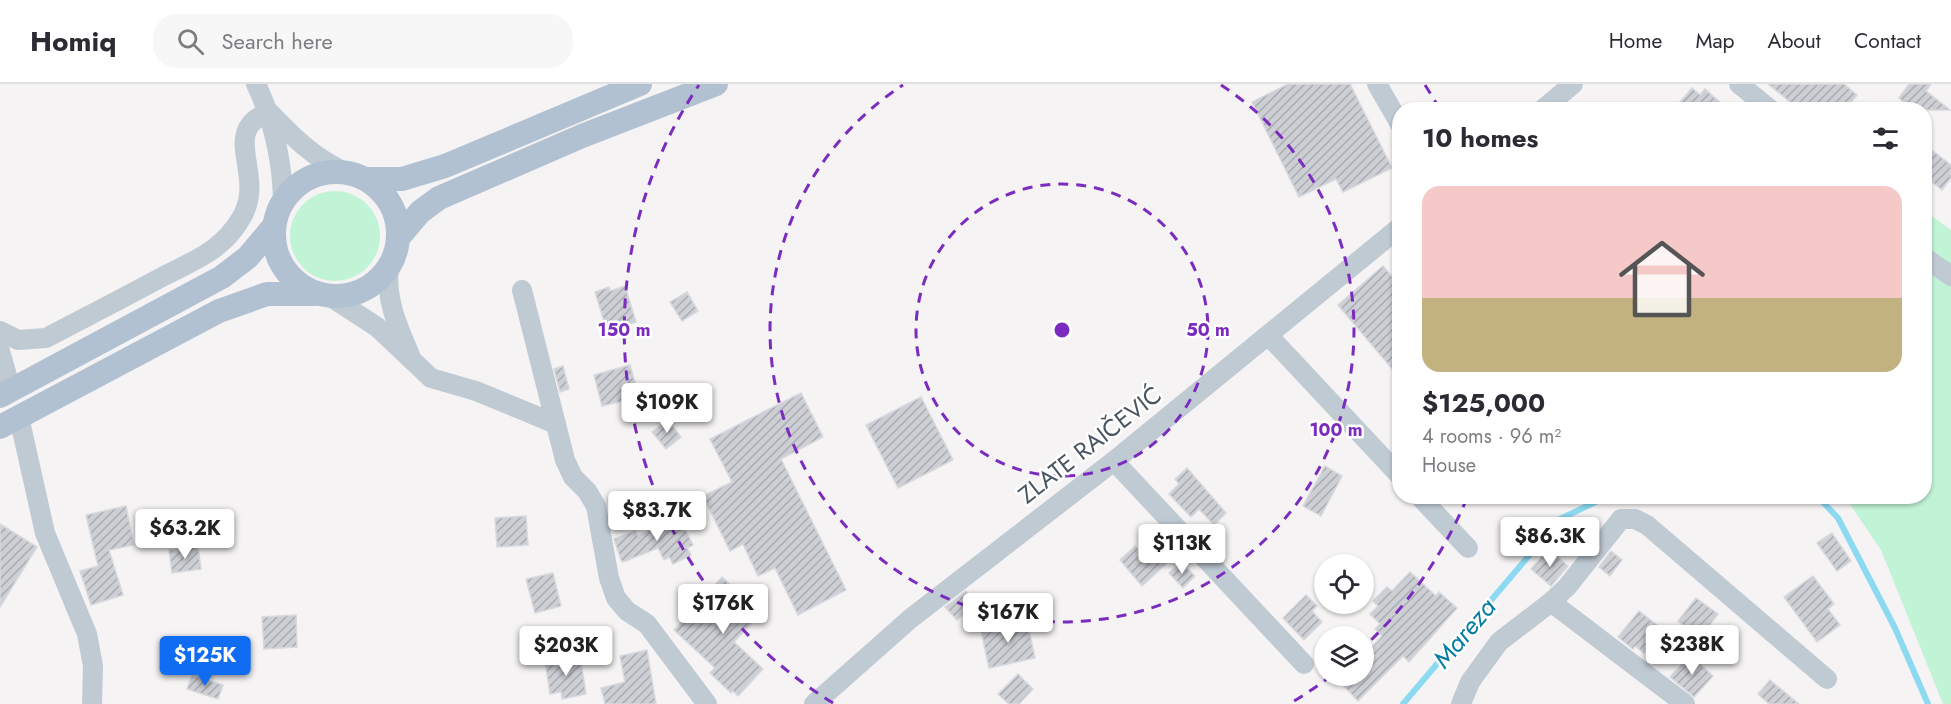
<!DOCTYPE html>
<html lang="en">
<head>
<meta charset="utf-8">
<style>
  body { margin:0; font-family:Jost,sans-serif; background:#f7f7f7; color:#2b2b33; height:100vh; display:flex; flex-direction:column; font-size:22px; white-space:nowrap }
  * { box-sizing:border-box; margin:0 }
  p { font-size:20px; color:#7c7c81 }
  .icon { flex:none; width:33px; height:33px; fill:none; stroke:currentColor; stroke-width:2; stroke-linecap:round; stroke-linejoin:round }
  .map { position:relative; flex:1; overflow:hidden }
  .sheet { position:absolute; left:1392px; top:18px; width:540px; height:402px; display:flex; flex-direction:column; background:#fff; border-radius:24px; box-shadow:0 2px 4px #0004 }
  .sheet>* { flex:none }
  .controls { position:absolute; left:1314px; top:470px; display:grid; gap:12px }
  .controls a { display:grid; place-items:center; width:60px; height:60px; border-radius:50%; background:#fff; box-shadow:0 2px 4px #0004; font-size:30px }
  .price { position:absolute; translate:-50% -51px; padding:0 14px; border-radius:6px; background:#fff; color:#222; font-size:20px; line-height:39px; filter:drop-shadow(0 2px 3px #0008) }
  .price::after { content:''; position:absolute; left:50%; top:36px; width:18px; height:14px; margin-left:-9px; background:inherit; clip-path:polygon(0 0,100% 0,50% 100%) }
  .price.current { background:#106cf2; color:#fff }
  ul { padding:0; list-style:none }
  li { display:grid; align-content:center; gap:12px; height:318px; padding:0 30px }
  li span { display:grid; place-items:center; height:186px; border-radius:18px; color:#555 }
  li>.icon { margin-inline-start:auto }
  span .icon { width:108px; height:108px; fill:#fffc; stroke-width:1 }
  li b { font-size:26px }
  h2 { display:flex; justify-content:space-between; align-items:center; height:72px; padding:0 30px; font-size:26px }
  header { display:flex; align-items:center; gap:36px; box-sizing:border-box; height:84px; padding:0 30px; background:#fff; border-bottom:2px solid #e1e1e2 }
  header strong { font-size:28px }
  nav { display:flex; gap:33px; margin-inline-start:auto; font-size:21px }
  .search { width:420px; height:54px; background:#f7f7f7; display:flex; align-items:center; gap:15px; box-sizing:border-box; padding:0 21px; border-radius:24px; color:#7c7c81; font-size:22px }
  .map>svg:first-child { display:block }
  .green { fill:#c1f3d6 }
  .lines { fill:none; stroke-linecap:round; stroke-linejoin:round }
  .stream { stroke:#8bdaf2; stroke-width:6 }
  .building { fill:url(#building-hatch); stroke:#d7d9de; stroke-width:1.5 }
  .minor { stroke:#c0cad3; stroke-width:20 }
  .major { stroke:#b2c1d2; stroke-width:24 }
  .ring { fill:none; stroke:#7b2cbf; stroke-width:3; stroke-dasharray:10 8 }
  .labels { text-anchor:middle; stroke-width:5; stroke-linejoin:round; paint-order:stroke }
  .street-label { font-size:24px; fill:#495562; stroke:#fff }
  .water-label { font-size:26px; font-style:italic; fill:#057ca2; stroke:#fff }
  .centre { fill:#7b2cbf; stroke:#fff; stroke-width:3 }
  .ring-label { font-size:18px; text-anchor:middle; font-weight:bold; fill:#7b2cbf; stroke:#fff; stroke-width:5; stroke-linejoin:round; paint-order:stroke }
</style>
</head>
<body>
<header>
<strong>Homiq</strong>
<div class="search"><svg class="icon" aria-label="search" viewBox="0 0 24 24"><circle cx="10" cy="10" r="6"/><path d="M15 15l6 6"/></svg>Search here</div>
<nav><a>Home</a><a>Map</a><a>About</a><a>Contact</a></nav>
</header>
<div class="map">
<svg width="1951" height="620" viewBox="0 0 1951 620">
  <defs>
    <pattern id="building-hatch" width="6" height="6" patternUnits="userSpaceOnUse" patternTransform="scale(1.5)"><rect width="6" height="6" fill="#cdcfd5"/><path d="M-1 1l2-2M0 6l6-6M5 7l2-2" fill="none" stroke="#a8abb0"/></pattern>
  </defs>
  <rect width="100%" height="100%" fill="#f5f3f3"/>
  <g class="green">
    <circle cx="335" cy="152" r="45"/>
    <path d="M1925 127 1951 146V620H1943L1881 466 1845 413 1924 412Z"/>
  </g>
  <g class="lines">
    <g class="stream">
      <path d="M1817 412 1838 434 1895 544 1928 620"/>
      <path d="M1403 620 1560 435 1608 412"/>
    </g>
  </g>
  <g class="building">
    <path d="M1288 0H1350L1392 84 1343 108 1336 95 1299 113 1252 18Z"/>
    <path d="M1768 0H1844L1857 11 1845 26H1800Z"/>
    <path d="M1909 0H1931L1926 7 1950 26H1897L1903 18 1899 14Z"/>
    <path d="M1692 4 1700 11 1705 5 1729 26H1673Z"/>
    <path d="M1924 60 1951 81V94L1942 106 1924 92Z"/>
    <path d="M1383 182 1400 202V294L1338 221Z"/>
    <path d="M625 202 636 238 607 247 595 208 609 203 610 207Z"/>
    <path d="M687 208 698 227 682 237 670 218Z"/>
    <path d="M630 281 639 313 602 322 594 291Z"/>
    <path d="M563 282 569 305 560 308 554 285Z"/>
    <path d="M801 309 823 353 781 375 846 506 798 531 775 484 758 492 743 460 730 467 703 412 732 398 710 355Z"/>
    <path d="M921 313 953 376 898 404 866 341Z"/>
    <path d="M668 336 681 353 666 365 652 348Z"/>
    <path d="M1325 382 1342 392 1321 432 1303 422Z"/>
    <path d="M1187 384 1226 429 1214 441 1199 425 1191 433 1169 410 1179 400 1175 395Z"/>
    <path d="M126 422 134 461 109 466 123 511 91 521 80 487 98 482 86 431Z"/>
    <path d="M526 432 528 461 497 463 495 434Z"/>
    <path d="M678 432 693 461 687 464 691 471 673 480 669 473 664 476 658 464 623 478 621 476 614 455 635 447 638 452Z"/>
    <path d="M0 440 37 463 0 523Z"/>
    <path d="M1832 449 1851 477 1837 487 1817 459Z"/>
    <path d="M1149 458 1168 478 1142 502 1120 476 1135 462 1140 467Z"/>
    <path d="M198 462 201 485 172 489 169 466Z"/>
    <path d="M1549 465 1568 482 1551 502 1531 485Z"/>
    <path d="M1611 467 1622 476 1610 492 1599 483Z"/>
    <path d="M1181 478 1195 492 1183 504 1169 489Z"/>
    <path d="M1410 488 1436 512 1439 508 1457 524 1409 578 1403 572 1358 617 1333 591H1364V571L1382 552 1375 545 1380 540 1370 530 1378 522 1373 517 1387 503 1392 507Z"/>
    <path d="M553 489 561 522 535 529 526 495Z"/>
    <path d="M1813 492 1834 520 1828 525 1840 541 1817 558 1784 513Z"/>
    <path d="M722 493 761 529 734 558 763 585 738 612 733 607 731 609 710 589 715 584 674 546Z"/>
    <path d="M966 507 976 520 957 536 945 523Z"/>
    <path d="M1306 511 1317 522 1312 527 1322 538 1304 556 1283 534Z"/>
    <path d="M1696 514 1718 530 1700 554 1678 537Z"/>
    <path d="M1639 527 1662 545 1644 569 1635 562 1633 565 1618 553Z"/>
    <path d="M296 531 297 563 264 565 262 533Z"/>
    <path d="M1027 537 1035 574 989 584 981 547Z"/>
    <path d="M647 566 656 620H605L601 604 625 598 620 572Z"/>
    <path d="M580 571 586 610 562 615 561 608 550 610 545 577Z"/>
    <path d="M1690 571 1713 592 1694 613 1670 593Z"/>
    <path d="M1018 590 1033 605 1019 620H1009L998 610Z"/>
    <path d="M192 591 223 601 218 615 187 605Z"/>
    <path d="M1770 596 1799 620H1769L1758 610Z"/>
  </g>
  <g class="lines">
    <g class="minor">
      <path d="M256 0C273 36 282 76 283 116"/>
      <path d="M1377 0 1400 40"/>
      <path d="M1739 0 1771 26"/>
      <path d="M1542 26 1573 0"/>
      <path d="M270 29C293 53 314 74 345 88"/>
      <path d="M1924 173 1951 192"/>
      <path d="M389 184C385 215 398 243 410 271"/>
      <path d="M522 206 565 376 573 393 587 407 596 422 609 494 616 514 627 527 647 540 707 620"/>
      <path d="M331 213 377 243 431 294 476 307 556 340"/>
      <path d="M0 247 18 256 46 254C86 233 125 213 164 192 181 183 201 175 216 163 226 155 234 146 240 136 269 92 217 48 269 28"/>
      <path d="M1268 251 1400 392"/>
      <path d="M0 267 11 306"/>
      <path d="M19 333 45 449 87 550 93 582 92 620"/>
      <path d="M1114 377 1304 580"/>
      <path d="M1419 412 1468 464"/>
      <path d="M1551 518 1685 620"/>
      <path d="M814 620 910 535 1114 377 1400 143"/>
      <path d="M1461 620 1470 598 1499 558 1551 518 1567 503 1621 435H1635L1647 441 1827 595"/>
    </g>
    <g class="major">
      <circle cx="336" cy="150" r="62"/>
      <path d="M366 95H402L445 82 640 0"/>
      <path d="M398 154 420 128 439 114 582 52 716 0"/>
      <path d="M0 312 222 193 248 173 274 142"/>
      <path d="M0 343 219 227 267 210H314"/>
    </g>
  </g>
  <g class="ring">
    <circle cx="1062" cy="246" r="146"/>
    <path d="M1221 1A292 292 0 1 1 903 1"/>
    <path d="M1467 414A438 438 0 0 1 1366 561M1332 591A438 438 0 0 1 1291 619M833 619A438 438 0 0 1 699 1M1425 1A438 438 0 0 1 1439 24"/>
  </g>
  <g class="labels">
    <g class="street-label">
      <text transform="translate(1090 361) rotate(-38)" y="8">ZLATE RAIČEVIĆ</text>
    </g>
    <g class="water-label">
      <text transform="translate(1464 549) rotate(-50)" y="9">Mareza</text>
    </g>
  </g>
  <circle cx="1062" cy="246" r="9" class="centre"/>
  <g class="ring-label">
    <text x="1208" y="252">50 m</text>
    <text x="624" y="252">150 m</text>
    <text x="1336" y="352">100 m</text>
  </g>
</svg>
<div class="controls">
<a><svg class="icon" aria-label="locate" viewBox="0 0 24 24"><circle cx="12" cy="12" r="6"/><path d="M12 2v4M12 18v4M2 12h4M18 12h4"/></svg></a>
<a><svg class="icon" aria-label="layers" viewBox="0 0 24 24"><path d="M12 4l9 5-9 5-9-5zM3 14l9 5 9-5"/></svg></a>
</div>
<b class="price" style="left:667px;top:350px">$109K</b>
<b class="price" style="left:657px;top:458px">$83.7K</b>
<b class="price" style="left:185px;top:476px">$63.2K</b>
<b class="price" style="left:1550px;top:484px">$86.3K</b>
<b class="price" style="left:1182px;top:491px">$113K</b>
<b class="price" style="left:723px;top:551px">$176K</b>
<b class="price" style="left:1008px;top:560px">$167K</b>
<b class="price" style="left:1692px;top:592px">$238K</b>
<b class="price" style="left:566px;top:593px">$203K</b>
<b class="price current" style="left:205px;top:603px">$125K</b>
<section class="sheet">
<h2>10 homes<svg class="icon" aria-label="filters" viewBox="0 0 24 24"><path d="M4 7h16M4 17h16"/><circle cx="9" cy="7" r="2"/><circle cx="15" cy="17" r="2"/></svg></h2>
<ul>
<li><span style="background:linear-gradient(#f6c9c9 60%,#c2b280 0)"><svg class="icon" aria-label="home" viewBox="0 0 24 24"><path d="M3 11l9-7 9 7M6 9v11h12V9"/></svg></span><div><b>$125,000</b><p>4 rooms · 96 m²</p><p>House</p></div></li>
</ul>
</section>
</div>
</body>
</html>
